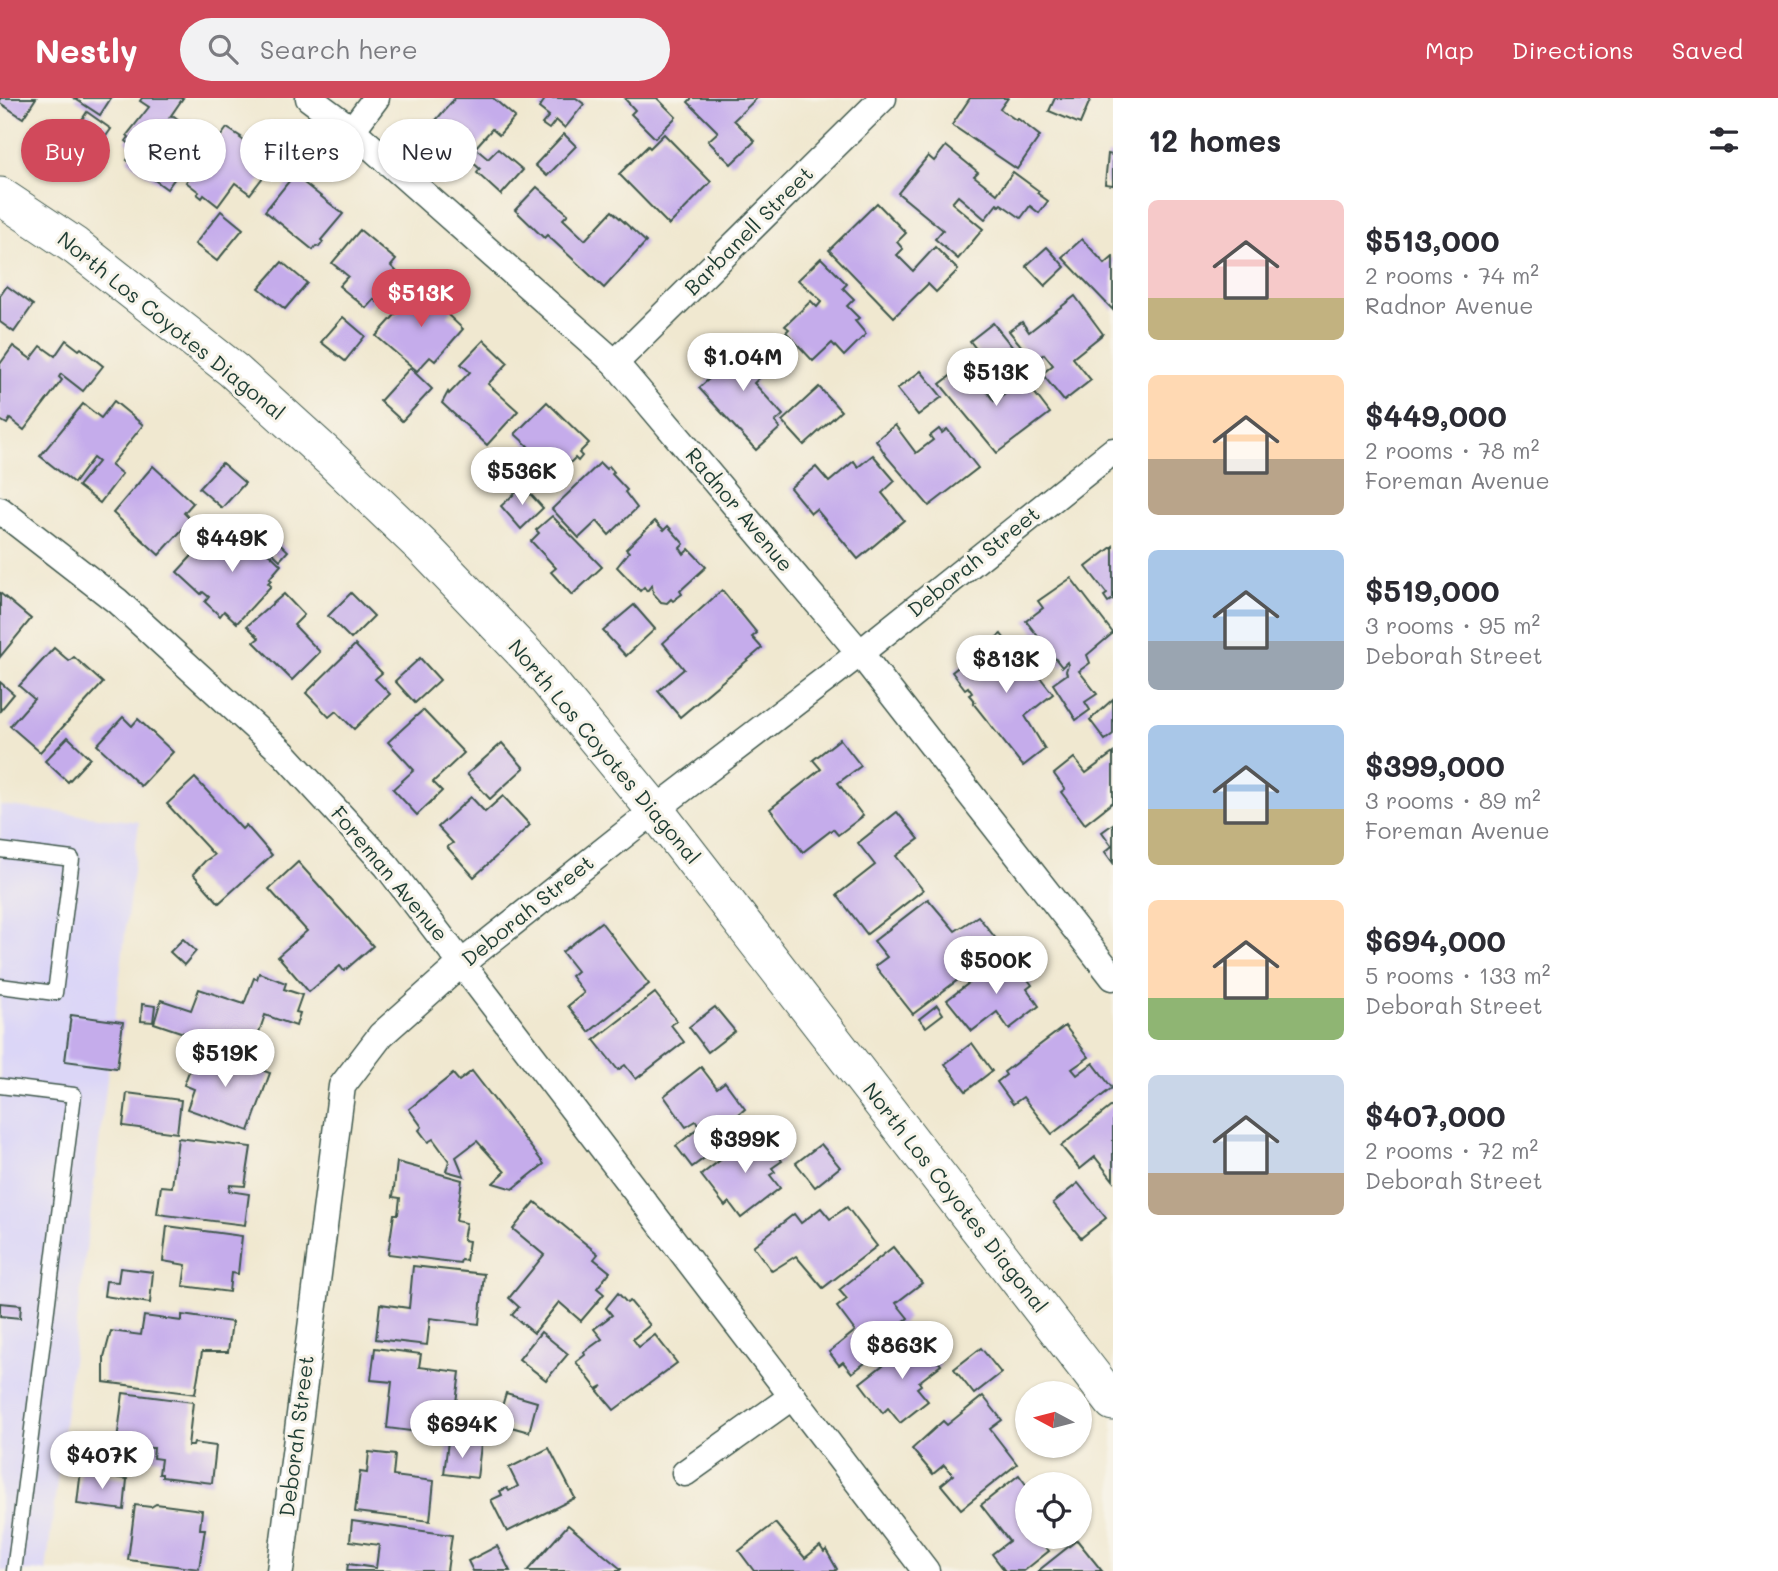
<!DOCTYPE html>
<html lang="en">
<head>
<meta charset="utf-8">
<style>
  body { margin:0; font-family:Mali,sans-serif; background:#f2f2f3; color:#2b2b33; height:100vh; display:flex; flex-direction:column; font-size:26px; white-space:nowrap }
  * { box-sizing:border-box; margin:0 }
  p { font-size:23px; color:#7c7c81 }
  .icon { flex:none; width:38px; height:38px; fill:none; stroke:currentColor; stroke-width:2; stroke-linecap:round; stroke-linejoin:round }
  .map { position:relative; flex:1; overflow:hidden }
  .sheet { display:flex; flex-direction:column; background:#fff; width:665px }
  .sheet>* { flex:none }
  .hud { position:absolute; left:21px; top:21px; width:665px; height:63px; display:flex; gap:14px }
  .needle { width:46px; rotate:277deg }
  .fabs { position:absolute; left:1015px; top:1283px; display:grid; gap:14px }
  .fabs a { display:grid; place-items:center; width:77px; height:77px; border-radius:50%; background:#fff; box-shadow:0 2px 5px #0004; font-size:35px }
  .price { position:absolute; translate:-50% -60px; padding:0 16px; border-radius:24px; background:#fff; color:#222; font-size:23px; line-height:46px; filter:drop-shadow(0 2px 4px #0008) }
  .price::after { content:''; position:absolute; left:50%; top:42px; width:21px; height:16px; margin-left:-10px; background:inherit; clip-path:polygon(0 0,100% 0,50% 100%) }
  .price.current { background:#d1495b; color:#fff }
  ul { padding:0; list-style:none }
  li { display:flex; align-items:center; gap:21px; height:175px; padding:0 35px }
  li span { display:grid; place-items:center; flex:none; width:196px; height:140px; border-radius:10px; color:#555 }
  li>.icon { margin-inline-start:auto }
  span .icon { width:84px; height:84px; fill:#fffc; stroke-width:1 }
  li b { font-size:30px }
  h2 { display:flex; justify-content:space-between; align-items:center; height:84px; padding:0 35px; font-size:30px }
  .tag { padding:0 24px; border-radius:32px; background:#fff; box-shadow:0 2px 5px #0004; font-size:24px; line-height:63px }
  .tag.current { background:#d1495b; color:#fff }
  header { display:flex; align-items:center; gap:42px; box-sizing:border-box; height:98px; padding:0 35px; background:#d1495b; color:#fff }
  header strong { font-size:33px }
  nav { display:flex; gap:38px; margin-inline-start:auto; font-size:24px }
  .search { width:490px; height:63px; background:#f2f2f3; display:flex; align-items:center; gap:18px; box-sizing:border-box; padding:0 24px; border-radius:38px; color:#7c7c81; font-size:26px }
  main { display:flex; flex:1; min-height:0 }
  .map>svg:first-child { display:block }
  .built { fill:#dbd6f7 }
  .building { fill:#c5aceb }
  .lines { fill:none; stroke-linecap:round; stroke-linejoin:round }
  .service-casing { stroke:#3e574b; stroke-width:17 }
  .minor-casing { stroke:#3e574b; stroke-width:29 }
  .secondary-casing { stroke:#3e574b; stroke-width:39 }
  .service { stroke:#fff; stroke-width:14 }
  .minor { stroke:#fff; stroke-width:26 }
  .secondary { stroke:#fff; stroke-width:37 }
  .labels { text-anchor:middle; stroke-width:6; stroke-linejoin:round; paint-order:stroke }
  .street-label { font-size:21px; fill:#1f3d34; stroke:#f7f3e8 }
</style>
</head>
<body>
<header>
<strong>Nestly</strong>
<div class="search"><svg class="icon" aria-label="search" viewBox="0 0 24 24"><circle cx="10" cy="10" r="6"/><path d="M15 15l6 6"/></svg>Search here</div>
<nav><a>Map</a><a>Directions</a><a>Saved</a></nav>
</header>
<main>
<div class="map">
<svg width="1113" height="1473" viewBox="0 0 1113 1473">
  <rect width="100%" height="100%" fill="#f7f3e8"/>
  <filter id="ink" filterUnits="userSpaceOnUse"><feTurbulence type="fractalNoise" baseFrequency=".0143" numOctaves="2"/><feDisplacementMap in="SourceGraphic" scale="14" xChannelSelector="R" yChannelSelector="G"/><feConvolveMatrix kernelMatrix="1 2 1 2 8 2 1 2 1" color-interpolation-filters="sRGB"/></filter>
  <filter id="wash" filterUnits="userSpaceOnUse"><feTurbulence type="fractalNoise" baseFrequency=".00686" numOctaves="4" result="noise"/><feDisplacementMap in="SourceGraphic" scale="28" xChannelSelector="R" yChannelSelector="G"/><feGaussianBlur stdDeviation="1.57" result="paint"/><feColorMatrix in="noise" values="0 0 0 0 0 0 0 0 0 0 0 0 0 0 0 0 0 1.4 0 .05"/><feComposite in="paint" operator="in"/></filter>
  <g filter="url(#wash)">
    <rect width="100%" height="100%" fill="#f0e8d0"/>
    <path class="built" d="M0 707 139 724 46 1473H0Z"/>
    <g id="blocks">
      <g class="building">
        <path d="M0 0H36L23 20 0 5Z"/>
        <path d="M74 0H111L100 17Z"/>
        <path d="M142 0H183L170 19 174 18 203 41 167 91 127 62 136 51 126 43 129 39 127 37 149 9 140 3Z"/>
        <path d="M455 0H493L515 19 499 37 492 31 475 50 488 61 498 51 523 72 501 97 477 75 480 71 431 28Z"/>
        <path d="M546 0H576L584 6 565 30 556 22 549 31 542 26 549 18 539 10Z"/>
        <path d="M627 0H657L676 19 655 40 631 16 635 12 625 1Z"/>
        <path d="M692 0H757L734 22 755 43 731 66 708 43 718 34 688 4Z"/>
        <path d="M970 0H1008L1000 11 1016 22 1017 20 1040 38 1017 71 952 27Z"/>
        <path d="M1055 0H1091L1080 26 1049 13Z"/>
        <path d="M87 14 111 31 87 65 64 48Z"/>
        <path d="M227 30 241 39 240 40 259 54 255 58 270 70 250 96 235 85 218 108 204 97 202 100 197 96 199 94 186 84Z"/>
        <path d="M564 36 576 48 547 78 535 67Z"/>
        <path d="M664 36 711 84 669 127 619 76 648 48 650 50Z"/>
        <path d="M946 48 978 74 974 78 997 96 1013 74 1039 93 1037 95 1048 103 1039 115 1030 108 1021 120 1001 106 999 108 997 106 985 121 958 98 952 105 983 131 958 161 935 141 943 132 898 95 928 58 934 63Z"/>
        <path d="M1108 56 1113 57V87L1105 86Z"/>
        <path d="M294 77 343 116 321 142 323 144 319 149 316 148 313 152 265 113Z"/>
        <path d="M537 89 568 116 563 121 585 142 612 113 646 144 604 190 547 137 544 140 515 112Z"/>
        <path d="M877 105 906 135 897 144 903 151 897 157 913 173 935 149 958 172 936 194 928 186 894 219 829 152Z"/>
        <path d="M221 113 243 131 217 163 195 146Z"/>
        <path d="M360 132 396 162 391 168 400 177 396 181 399 184 396 188 393 185 381 202 377 204 374 201 366 210 339 188 348 178 332 165Z"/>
        <path d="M1082 141 1105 166 1113 159V212L1062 159Z"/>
        <path d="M1047 149 1065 169 1045 188 1026 168Z"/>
        <path d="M821 160 847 186 843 190 854 201 847 208 859 220 855 223 866 236 844 258 832 245 813 263 786 234 789 231 785 228 811 203 817 209 822 203 798 182Z"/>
        <path d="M282 164 307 185 285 211 259 190Z"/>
        <path d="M423 186 452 212 448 217 463 231 435 263 430 259 417 273 376 238Z"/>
        <path d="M7 188 33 207 14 234 0 224V198Z"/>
        <path d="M1075 198 1103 236 1073 260 1091 282 1064 303 1042 276 1053 267 1044 256 1034 264 1009 233 1022 224 1029 234Z"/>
        <path d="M343 219 365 238 345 263 321 244Z"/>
        <path d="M993 225 1014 251 990 269 970 243Z"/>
        <path d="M746 239 772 268 754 285 783 317 775 324 780 330 756 352 699 290 710 280 705 275Z"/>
        <path d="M66 242 79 252 81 250 103 268 83 293 61 276 59 279 62 282 24 332 10 321 7 326 0 322V266L13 248 31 261 41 248 55 258Z"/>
        <path d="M484 242 508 265 488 286 518 313 487 347 442 305 448 294 449 296 470 274 461 266Z"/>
        <path d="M966 266 994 303 1024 281 1050 315 997 355 940 286Z"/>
        <path d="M410 270 432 291 402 323 380 303Z"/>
        <path d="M921 273 942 299 918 317 897 291Z"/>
        <path d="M819 289 841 313 804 347 782 323Z"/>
        <path d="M114 303 143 327 111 367 122 376 100 405 78 388 98 364 93 360 74 385 40 358 83 306 101 320Z"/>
        <path d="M547 304 589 345 579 355 582 358 578 363 575 360 548 387 518 357 528 348 515 336Z"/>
        <path d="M895 327 916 355 933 342 930 338 939 331 942 335 947 331 978 370 929 408 887 359 876 342Z"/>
        <path d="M873 357 895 383 882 395 904 422 858 461 816 411 811 415 790 390 816 369 829 384 854 363 858 369Z"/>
        <path d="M222 365 245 385 222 410 199 390Z"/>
        <path d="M600 365 606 371 609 368 614 374 612 376 627 392 625 394 637 410 609 437 597 423 579 440 552 411Z"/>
        <path d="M153 368 193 405 184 415 191 422 159 457 113 415Z"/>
        <path d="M523 388 543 410 521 431 501 408Z"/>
        <path d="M552 418 602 469 572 497 551 474 556 470 531 443 539 435 536 432Z"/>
        <path d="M655 423 664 432 668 428 684 446 680 450 684 456 689 451 706 469 680 493 682 496 673 503 671 501 667 505 661 504 653 495 652 487 647 493 644 489 640 493 617 469 629 454 626 451Z"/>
        <path d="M240 428 281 467 269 481 271 482 268 485 271 488 237 525 224 513 220 518 205 504 209 499 203 494 201 496 177 474 201 448 211 457Z"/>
        <path d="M270 436 288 453 280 462 262 445Z"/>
        <path d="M1113 448V501L1108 504 1104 498 1107 496 1086 469Z"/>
        <path d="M1071 480 1113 535 1087 557 1090 565 1079 573 1097 596 1085 604 1090 612 1076 622 1053 586 1067 576 1066 573 1068 567 1067 564 1062 569 1026 523 1043 510 1038 503Z"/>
        <path d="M722 492 757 535 752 539 762 550 680 619 658 593 684 571 663 545Z"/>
        <path d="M0 495 31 521 0 559Z"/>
        <path d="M351 495 374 518 351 541 328 518Z"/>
        <path d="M284 496 304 517 294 527 320 554 292 582 254 544 259 540 247 528Z"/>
        <path d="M634 507 655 531 626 558 603 533Z"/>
        <path d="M1001 536 1022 563 1025 560 1053 596 1025 618 1045 651 1023 668 973 605 975 604 969 597 972 595 968 589 965 591 952 574Z"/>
        <path d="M355 547 382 575 375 581 390 596 354 631 336 613 329 619 306 595Z"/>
        <path d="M54 550 69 563 74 559 103 585 40 654 10 628 34 601 19 588Z"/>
        <path d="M420 560 440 582 415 605 395 583Z"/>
        <path d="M0 584 14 596 0 613Z"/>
        <path d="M1113 601V636L1105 642 1090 622Z"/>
        <path d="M423 612 464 655 433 684 442 693 417 717 393 691 414 672 388 644Z"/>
        <path d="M123 619 132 628 138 621 173 654 141 688 97 647Z"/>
        <path d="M68 639 90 660 68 684 45 663Z"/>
        <path d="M840 641 861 668 838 685 863 718 838 737 833 731 803 754 770 711 821 671 813 662Z"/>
        <path d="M502 645 524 670 490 701 467 676Z"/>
        <path d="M1113 655V704L1085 726 1061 694 1065 691 1054 676 1074 660 1086 675Z"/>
        <path d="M195 680 242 731 246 727 272 757 219 805 193 776 205 763 214 757 167 706Z"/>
        <path d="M503 698 530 727 474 779 447 749 453 745 438 729 471 699 485 714Z"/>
        <path d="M897 714 919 741 896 758 923 792 867 836 837 797 875 767 858 745Z"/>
        <path d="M1113 726V765L1105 754 1112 748 1102 734Z"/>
        <path d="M298 764 373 848 344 873 340 868 309 894 278 858 307 833 269 791Z"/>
        <path d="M928 801 955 833 978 818 997 842 983 853 991 863 966 882 963 878 913 916 875 868 887 859 874 843Z"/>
        <path d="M601 824 649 886 589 934 568 908 584 895 571 878 577 873 562 854Z"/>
        <path d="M183 841 196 853 184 867 170 854Z"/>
        <path d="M1008 855 1032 887 1027 891 1039 908 1009 931 997 914 972 933 947 902Z"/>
        <path d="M259 875 286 885 284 891 302 897 296 914 300 915 296 928 265 917 255 946 244 942 240 954 154 925 161 902 191 912 199 891 244 906 254 880 257 881Z"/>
        <path d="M655 895 677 923 671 927 684 944 636 981 625 967 618 972 594 942Z"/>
        <path d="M142 906 155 908 153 924 141 923Z"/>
        <path d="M937 907 943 916 926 929 919 921Z"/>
        <path d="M715 909 735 933 708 954 689 929Z"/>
        <path d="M71 917 123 924 117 970 65 963Z"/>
        <path d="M1065 928 1089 959 1072 971 1077 977 1093 965 1112 990 1052 1036 1023 999 1013 1006 997 984 1006 977 1004 974Z"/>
        <path d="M972 945 992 973 966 993 945 966Z"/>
        <path d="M198 949 270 975 249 1033 187 1011 194 991 184 987Z"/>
        <path d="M701 969 717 990 725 984 745 1011 721 1031 729 1042 692 1069 676 1048 700 1029 696 1023 686 1029 664 998Z"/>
        <path d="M472 973 544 1066 513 1091 493 1085 505 1074 477 1043 456 1059 464 1078 446 1073 449 1063 433 1041 428 1044 419 1032 422 1029 409 1011 453 976 459 983Z"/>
        <path d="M127 995 181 1002 177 1035 123 1028Z"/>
        <path d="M1113 1007V1082L1095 1059 1080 1071 1061 1048Z"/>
        <path d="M758 1033 782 1063 772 1070 775 1074 770 1077 780 1090 741 1120 729 1104 725 1108 701 1077Z"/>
        <path d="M178 1040 251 1049 245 1088 230 1087 229 1093 249 1096 245 1127 157 1116 161 1088 172 1089Z"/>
        <path d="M821 1046 840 1069 815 1089 796 1065Z"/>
        <path d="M397 1064 462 1082 456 1123 466 1125 463 1142 469 1143 466 1163 461 1162 460 1165 388 1156 394 1116H398L400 1100 393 1099Z"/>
        <path d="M1078 1085 1106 1120 1081 1140 1053 1105Z"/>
        <path d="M535 1104 598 1156 594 1161 610 1174 597 1190 604 1196 581 1223 559 1204 534 1235 512 1217 519 1209 509 1200 544 1157 513 1131Z"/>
        <path d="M847 1109 877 1148 823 1190 796 1158 772 1173 753 1148 794 1116 801 1125 821 1110 830 1121Z"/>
        <path d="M167 1128 242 1138 238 1176 231 1175 229 1194 183 1188 186 1167 163 1163Z"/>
        <path d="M893 1149 922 1185 896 1205 908 1220 888 1236 896 1245 887 1253 884 1250 852 1275 843 1264 839 1267 829 1254 855 1233 837 1209 847 1201 839 1192Z"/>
        <path d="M413 1168 484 1176 479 1226 430 1220 427 1247 376 1241 380 1206 409 1210Z"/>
        <path d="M120 1170 153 1174 150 1205 104 1198 106 1183 118 1184Z"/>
        <path d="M618 1195 627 1205 630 1203 650 1227 633 1241 639 1249 655 1237 677 1265 614 1312 597 1292 603 1288 597 1291 576 1264 585 1257 584 1254 602 1241 594 1231 612 1217 606 1210Z"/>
        <path d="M0 1205 21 1207 20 1220 0 1218Z"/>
        <path d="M182 1217 232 1224 228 1254H202L195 1296 104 1284V1259L111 1233 141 1237 144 1218 182 1223Z"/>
        <path d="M541 1234 568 1256 546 1282 519 1261Z"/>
        <path d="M919 1239 941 1267 919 1284 921 1287 917 1290 928 1303 900 1325 888 1310 883 1315 860 1285Z"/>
        <path d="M375 1250 421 1256 419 1269 460 1274 455 1312 436 1309 433 1336 387 1330 392 1284 371 1282Z"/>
        <path d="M981 1250 1001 1275 974 1296 954 1271Z"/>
        <path d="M123 1295 193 1304 188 1348H193L194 1345 216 1348 212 1385 162 1379V1376H159L161 1361 153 1360 154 1350H147L146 1354 116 1351Z"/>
        <path d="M506 1295 537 1304 529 1334 497 1325Z"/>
        <path d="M983 1298 1002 1322 990 1331 1017 1366 961 1411 941 1387 953 1377 944 1367 933 1376 912 1351 943 1323 947 1327Z"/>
        <path d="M448 1343 481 1347 477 1380 444 1376Z"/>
        <path d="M549 1350 575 1400 507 1434 491 1402 502 1397 500 1393 507 1390 509 1393 518 1388 509 1370Z"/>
        <path d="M369 1354 395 1357 393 1378 434 1383 430 1423 355 1414 360 1374 367 1375Z"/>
        <path d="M81 1372 96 1374V1377L127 1381 124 1412 77 1406Z"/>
        <path d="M1019 1377 1027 1388V1438H1047L1041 1443 1049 1453 1024 1473H1005L992 1456 1009 1443 981 1407Z"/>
        <path d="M156 1406 202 1412 200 1431H205L199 1471 128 1462 135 1407 151 1409Z"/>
        <path d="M352 1423 452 1437 447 1473H347L348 1466 376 1470 379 1447 350 1443Z"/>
        <path d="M775 1425 805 1460 820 1448 824 1454 826 1452 837 1471 835 1473H754L739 1453Z"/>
        <path d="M568 1427 621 1471 619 1473H527Z"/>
        <path d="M1077 1442 1102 1473H1038Z"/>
        <path d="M497 1448 510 1473H473L468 1463Z"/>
      </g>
    </g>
  </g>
  <g filter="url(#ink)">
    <use href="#blocks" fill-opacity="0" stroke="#3e574b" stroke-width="2"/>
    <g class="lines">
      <g class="service-casing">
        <g id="service">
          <path d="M0 752 72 761 55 895 0 888"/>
          <path d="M0 988 74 997 14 1473"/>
        </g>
      </g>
      <g class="minor-casing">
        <g id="minor">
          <path d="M309 0 352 32 615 265 860 555 1113 879"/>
          <path d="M352 32 376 0"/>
          <path d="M615 265 883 0"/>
          <path d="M0 412 117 503 284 656 387 768 926 1473"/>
          <path d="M685 1375 793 1298"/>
          <path d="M280 1473 342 988 381 937 462 865 655 712 860 555 1113 353"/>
        </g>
      </g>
      <g class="secondary-casing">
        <path id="secondary" d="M0 98 75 148 233 272 330 360 423 449 533 564 655 712 1113 1304"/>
      </g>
      <use href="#service" class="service"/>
      <use href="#minor" class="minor"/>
      <use href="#secondary" class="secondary"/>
    </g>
  </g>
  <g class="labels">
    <g class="street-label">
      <text transform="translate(749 133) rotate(-45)" y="7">Barbanell Street</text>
      <text transform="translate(171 228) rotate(39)" y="7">North Los Coyotes Diagonal</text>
      <text transform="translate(739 412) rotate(50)" y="7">Radnor Avenue</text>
      <text transform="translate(974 464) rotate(-39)" y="7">Deborah Street</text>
      <text transform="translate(604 654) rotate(50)" y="7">North Los Coyotes Diagonal</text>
      <text transform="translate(389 776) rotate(50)" y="7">Foreman Avenue</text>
      <text transform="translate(528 813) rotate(-39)" y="7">Deborah Street</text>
      <text transform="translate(955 1100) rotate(52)" y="7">North Los Coyotes Diagonal</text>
      <text transform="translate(297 1338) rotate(-83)" y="7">Deborah Street</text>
    </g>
  </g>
</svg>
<div class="fabs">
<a><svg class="needle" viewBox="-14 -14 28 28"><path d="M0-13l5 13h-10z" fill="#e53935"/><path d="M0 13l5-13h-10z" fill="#7c7c81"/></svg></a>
<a><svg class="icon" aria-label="locate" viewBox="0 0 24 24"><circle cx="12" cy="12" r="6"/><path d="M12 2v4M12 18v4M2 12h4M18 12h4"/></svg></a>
</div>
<b class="price current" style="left:421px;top:231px">$513K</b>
<b class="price" style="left:743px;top:295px">$1.04M</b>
<b class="price" style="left:996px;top:310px">$513K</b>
<b class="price" style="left:522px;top:409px">$536K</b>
<b class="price" style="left:232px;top:476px">$449K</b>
<b class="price" style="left:1006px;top:597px">$813K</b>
<b class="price" style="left:996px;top:898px">$500K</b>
<b class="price" style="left:225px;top:991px">$519K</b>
<b class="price" style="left:745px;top:1077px">$399K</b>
<b class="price" style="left:902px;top:1283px">$863K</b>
<b class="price" style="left:462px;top:1362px">$694K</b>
<b class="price" style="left:102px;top:1393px">$407K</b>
<div class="hud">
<a class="tag current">Buy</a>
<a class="tag">Rent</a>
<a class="tag">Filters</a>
<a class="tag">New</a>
</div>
</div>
<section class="sheet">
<h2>12 homes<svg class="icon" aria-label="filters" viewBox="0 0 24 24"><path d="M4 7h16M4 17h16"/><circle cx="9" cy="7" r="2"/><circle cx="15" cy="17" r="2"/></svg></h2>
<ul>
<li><span style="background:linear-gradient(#f6c9c9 70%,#c2b280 0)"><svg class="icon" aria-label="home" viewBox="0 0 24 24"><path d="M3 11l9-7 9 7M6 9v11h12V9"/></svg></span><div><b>$513,000</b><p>2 rooms · 74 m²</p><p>Radnor Avenue</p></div></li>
<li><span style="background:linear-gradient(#ffd9b3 60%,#b9a48a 0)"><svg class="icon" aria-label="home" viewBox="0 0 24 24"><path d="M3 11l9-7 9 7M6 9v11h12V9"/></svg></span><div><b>$449,000</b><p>2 rooms · 78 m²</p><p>Foreman Avenue</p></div></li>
<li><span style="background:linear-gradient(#a9c7e8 65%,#9aa5b1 0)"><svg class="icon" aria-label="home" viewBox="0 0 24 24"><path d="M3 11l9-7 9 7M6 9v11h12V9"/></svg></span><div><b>$519,000</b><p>3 rooms · 95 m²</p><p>Deborah Street</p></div></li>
<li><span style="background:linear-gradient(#a9c7e8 60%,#c2b280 0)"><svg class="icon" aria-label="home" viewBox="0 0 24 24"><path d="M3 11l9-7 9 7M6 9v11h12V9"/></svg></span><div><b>$399,000</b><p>3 rooms · 89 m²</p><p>Foreman Avenue</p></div></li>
<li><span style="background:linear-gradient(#ffd9b3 70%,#8fb573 0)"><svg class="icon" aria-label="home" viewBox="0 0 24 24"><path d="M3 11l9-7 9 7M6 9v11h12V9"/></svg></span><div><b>$694,000</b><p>5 rooms · 133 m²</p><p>Deborah Street</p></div></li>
<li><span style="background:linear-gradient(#c9d6e8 70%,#b9a48a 0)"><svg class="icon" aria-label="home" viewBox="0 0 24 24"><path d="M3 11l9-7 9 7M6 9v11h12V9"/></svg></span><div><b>$407,000</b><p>2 rooms · 72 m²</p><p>Deborah Street</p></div></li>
</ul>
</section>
</main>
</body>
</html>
